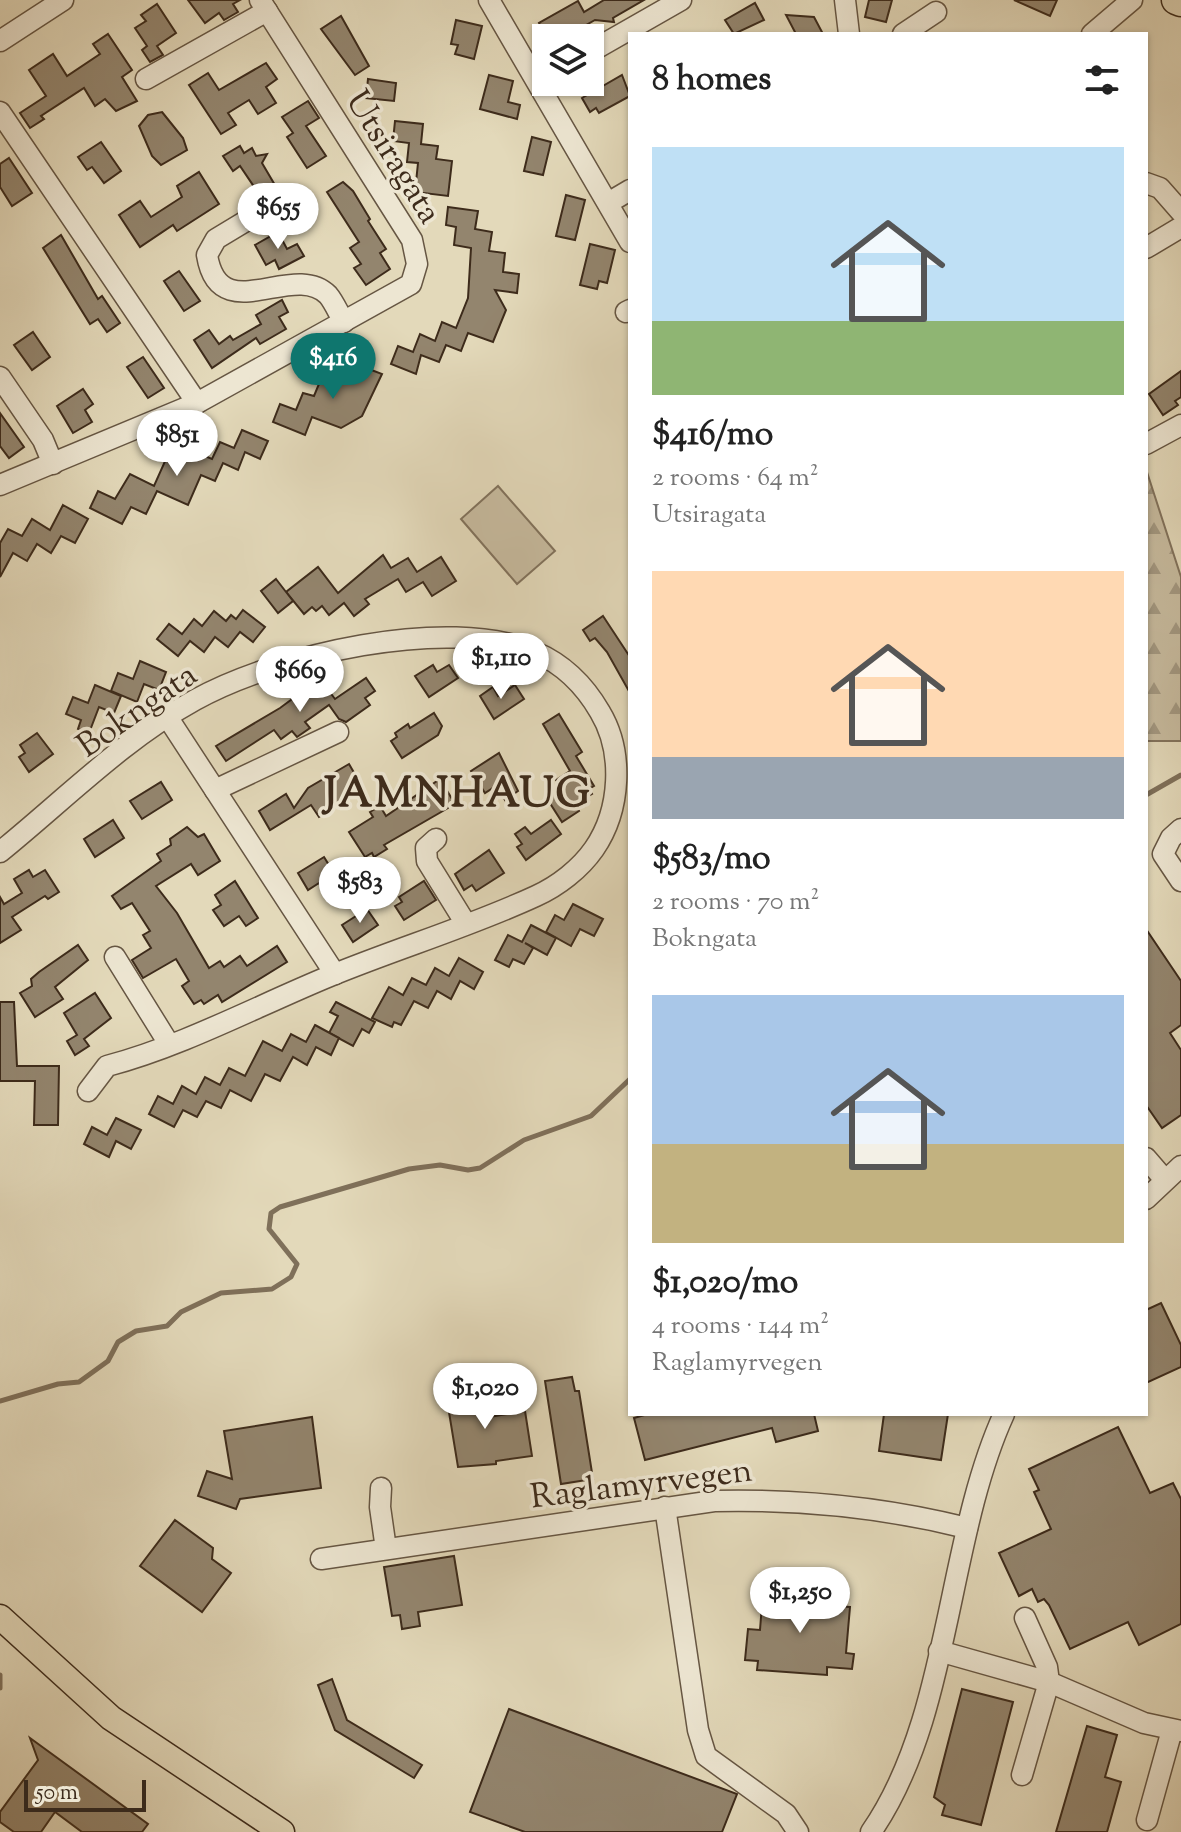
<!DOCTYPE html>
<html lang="en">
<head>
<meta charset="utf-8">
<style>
  body { margin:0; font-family:"Sorts Mill Goudy",serif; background:#f6f6f6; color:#222; height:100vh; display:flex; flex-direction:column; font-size:30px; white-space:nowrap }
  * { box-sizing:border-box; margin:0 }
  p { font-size:26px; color:#767676 }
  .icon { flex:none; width:44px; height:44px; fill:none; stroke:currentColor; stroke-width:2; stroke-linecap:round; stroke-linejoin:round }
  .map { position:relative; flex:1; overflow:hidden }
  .panel { position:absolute; left:628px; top:32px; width:520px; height:1384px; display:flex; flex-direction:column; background:#fff; border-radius:0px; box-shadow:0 2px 6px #0004 }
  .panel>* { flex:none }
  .fabs { position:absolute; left:532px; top:24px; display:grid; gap:16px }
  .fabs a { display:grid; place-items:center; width:72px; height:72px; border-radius:0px; background:#fff; box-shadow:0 2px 6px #0004; font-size:40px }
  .scale { position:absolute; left:24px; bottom:20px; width:122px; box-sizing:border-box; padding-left:8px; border:4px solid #3d2b1b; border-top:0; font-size:22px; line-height:28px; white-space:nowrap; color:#3d2b1b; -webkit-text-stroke:6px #ede6d2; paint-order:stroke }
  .price { position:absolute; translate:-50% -68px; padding:0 18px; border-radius:28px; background:#fff; color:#222; font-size:26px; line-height:52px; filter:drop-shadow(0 2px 4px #0008) }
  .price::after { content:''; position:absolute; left:50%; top:48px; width:24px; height:18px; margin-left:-12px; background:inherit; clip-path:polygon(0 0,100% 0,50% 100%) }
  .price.on { background:#0f766e; color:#fff }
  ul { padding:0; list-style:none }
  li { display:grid; align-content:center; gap:16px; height:424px; padding:0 24px }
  li span { display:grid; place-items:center; height:248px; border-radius:0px; color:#555 }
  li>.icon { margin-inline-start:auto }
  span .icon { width:144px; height:144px; fill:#fffc; stroke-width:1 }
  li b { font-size:34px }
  h2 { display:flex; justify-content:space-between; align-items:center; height:96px; padding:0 24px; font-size:34px }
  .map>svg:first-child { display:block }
  .forest { fill:url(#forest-firs); stroke:#82735d; stroke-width:2 }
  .park { fill:#c7bb9f; stroke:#82735d; stroke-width:2 }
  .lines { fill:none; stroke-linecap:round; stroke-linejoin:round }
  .stream { stroke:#7f705a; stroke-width:5 }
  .building { fill:#93856e; stroke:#3d2b1b; stroke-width:2 }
  .minor-casing { stroke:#665643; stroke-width:23 }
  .major-casing { stroke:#3d2b1b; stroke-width:27 }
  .highway-casing { stroke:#3d2b1b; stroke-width:31 }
  .minor { stroke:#ede6d2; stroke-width:20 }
  .major { stroke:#e3d9ba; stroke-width:24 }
  .highway { stroke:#e3d9ba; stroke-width:28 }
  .labels { text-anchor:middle; stroke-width:7; stroke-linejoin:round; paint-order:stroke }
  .street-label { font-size:34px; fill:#3d2b1b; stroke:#ede6d2 }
  .district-label { font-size:42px; font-weight:bold; letter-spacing:2px; fill:#3d2b1b; stroke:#ede6d2 }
</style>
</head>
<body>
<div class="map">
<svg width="1181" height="1832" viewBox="0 0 1181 1832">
  <defs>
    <pattern id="forest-firs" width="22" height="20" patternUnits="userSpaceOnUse" patternTransform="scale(2)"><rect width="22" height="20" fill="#c7bb9f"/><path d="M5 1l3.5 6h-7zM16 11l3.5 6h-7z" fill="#a39881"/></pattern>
  </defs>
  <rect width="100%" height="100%" fill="#e3d9ba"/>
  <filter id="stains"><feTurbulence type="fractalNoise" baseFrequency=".0025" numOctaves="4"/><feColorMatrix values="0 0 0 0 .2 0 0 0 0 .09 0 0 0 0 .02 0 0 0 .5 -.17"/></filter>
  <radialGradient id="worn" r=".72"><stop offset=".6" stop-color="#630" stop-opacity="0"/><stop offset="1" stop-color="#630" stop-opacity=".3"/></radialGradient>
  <path class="forest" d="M1146 469 1181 577V741H1146Z"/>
  <path class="park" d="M498 486 555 551 517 584 461 519Z"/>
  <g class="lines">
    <g class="stream">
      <path d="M1146 795 1181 775"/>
      <path d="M0 1401 58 1384 79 1382 108 1361 118 1342 136 1331 167 1326 181 1312 221 1293 272 1289 291 1277 297 1264 269 1229 271 1213 280 1207 409 1169 440 1165 468 1170 480 1168 524 1140 591 1116 630 1079"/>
      <path d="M0 1675V1688"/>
    </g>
  </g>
  <g class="building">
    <path d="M188 0H240L233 4 238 12 224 20 219 13 205 23Z"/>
    <path d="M604 0H644L613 18 614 22 595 20 563 38H547L539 23 578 1 584 12Z"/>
    <path d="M869 0H892L886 22 865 17Z"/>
    <path d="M1014 0H1057L1050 16Z"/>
    <path d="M755 3 764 20 734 34 725 20Z"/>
    <path d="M157 4 176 33 157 46 163 55 150 62 142 50 147 46 135 28 146 21 141 15Z"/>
    <path d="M786 15 814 17 823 34H796Z"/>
    <path d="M341 16 369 66 355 75 321 29Z"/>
    <path d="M456 20 482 26 474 59 455 54 458 45 451 44Z"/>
    <path d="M108 34 132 70 122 77 137 101 116 111 105 99 95 106 84 88 41 116 44 119 30 128 20 113 46 96 29 70 53 54 67 76 100 54 93 44Z"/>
    <path d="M266 63 277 79 266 87 276 103 258 114 249 100 228 113 236 125 221 134 189 85 208 73 219 90Z"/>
    <path d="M489 75 513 81 508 102 520 105 517 119 480 109Z"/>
    <path d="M622 75 630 96 599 113 596 108 590 112 582 98Z"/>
    <path d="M368 79 396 83 394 101 366 98Z"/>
    <path d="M308 101 319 118 306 126 326 156 307 168 287 137 293 133 282 117Z"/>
    <path d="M162 112 183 138 187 150 161 165 152 156 139 126 148 115Z"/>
    <path d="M395 121 423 124 421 144 438 146 436 159 452 161 448 196 415 192 418 163 407 162 409 143 393 141Z"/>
    <path d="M532 137 551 142 543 175 524 171Z"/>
    <path d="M101 142 121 171 104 183 92 167 87 170 78 157Z"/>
    <path d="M240 146 244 153 252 148 256 156 267 154 262 163 279 192 261 197 240 166 233 171 223 156Z"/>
    <path d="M9 158 32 193 12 206 0 187V164Z"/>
    <path d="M199 172 219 204 177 231 173 225 140 247 119 215 140 201 151 217 182 197 177 186Z"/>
    <path d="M343 182 353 191 370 219 368 221 386 249 380 253 390 269 366 285 354 268 361 264 350 248 359 242 327 192Z"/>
    <path d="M566 195 585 200 575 240 556 236Z"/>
    <path d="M448 207 478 211 475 229 492 232 489 251 505 253 503 272 519 274 517 293 495 290 506 310 493 342 468 333 461 351 446 345 439 362 421 355 416 374 391 364 398 346 413 352 420 334 435 341 442 322 456 328 468 298 471 248 454 245 456 227 446 225Z"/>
    <path d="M278 232 287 249 297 244 304 256 279 269 275 260 266 265 255 245Z"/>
    <path d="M61 235 98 299 102 296 120 323 107 332 98 319 90 324 43 248Z"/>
    <path d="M590 244 615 250 607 283 599 281 597 289 580 285Z"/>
    <path d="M179 271 200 301 184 311 164 281Z"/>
    <path d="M282 300 288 312 279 317 286 329 260 344 256 338 212 368 194 340 209 330 219 344 230 336 233 340 261 324 256 315Z"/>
    <path d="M33 332 50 357 32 370 14 345Z"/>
    <path d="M143 357 164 388 148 398 127 367Z"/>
    <path d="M348 361 382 374 362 416 341 428 312 417 305 435 273 422 280 404 296 410 303 393 314 396 321 379 338 386Z"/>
    <path d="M1181 371V397L1175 401 1178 405 1163 415 1149 394Z"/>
    <path d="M83 389 93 404 85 410 92 422 73 433 57 406Z"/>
    <path d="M0 413 24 447 9 458 0 446Z"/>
    <path d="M242 430 268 441 260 459 245 452 238 470 223 463 215 481 201 475 188 505 157 491 146 514 131 507 122 524 90 508 98 491 115 499 130 474 154 486 166 459 181 466 188 449 212 459 220 442 234 448Z"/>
    <path d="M63 505 88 519 75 543 61 536 51 553 37 544 27 561 13 553 0 577V543L8 529 22 536 32 519 50 530Z"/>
    <path d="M383 555 391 568 408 558 417 572 441 557 456 581 432 596 423 582 406 592 398 579 365 599 369 604 354 616 344 603 329 615 322 606 316 611 312 607 304 614 286 592 318 567 338 593Z"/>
    <path d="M276 579 293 601 278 613 261 591Z"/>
    <path d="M243 610 265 627 253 642 240 632 228 647 215 637 204 652 190 641 178 656 157 639 169 624 182 634 194 619 202 626 214 611 226 621 231 615 236 619Z"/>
    <path d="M603 616 630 657V693L607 652 595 638 590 641 583 630Z"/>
    <path d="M140 661 166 672 159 690 144 684 137 702 111 691 118 673 133 679Z"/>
    <path d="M433 665 437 672 449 665 458 678 429 697 415 676Z"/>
    <path d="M317 675 335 699 366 678 375 691 365 698 370 705 346 722 339 719 329 705 305 722 310 728 297 737 292 731 281 739 274 730 226 761 216 746 280 708 307 688 304 684Z"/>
    <path d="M95 685 121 696 114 713 99 707 89 733 78 729 81 720 66 714 73 697 88 703Z"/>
    <path d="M515 685 524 699 494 719 480 696 493 687 498 696Z"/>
    <path d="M434 713 442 726 438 735 402 758 391 741 397 737 395 733 408 724 410 728Z"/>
    <path d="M559 714 582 752 576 756 594 786 589 789 592 794 575 804 579 811 562 822 546 797 561 787 556 780 570 771 543 724Z"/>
    <path d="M37 733 53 754 29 772 19 757 25 753 20 745Z"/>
    <path d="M499 753 518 791 505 800 496 786 485 793 471 771Z"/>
    <path d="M349 764 364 790 319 817 311 805 270 830 259 811 286 794 294 808 308 788Z"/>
    <path d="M440 779 455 804 384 845 387 849 374 857 372 853 365 857 349 832 373 817 370 812 380 806 386 816Z"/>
    <path d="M161 782 172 800 142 819 130 801Z"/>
    <path d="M113 820 124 838 95 857 84 839Z"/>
    <path d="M551 820 561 834 526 860 517 847 522 844 515 834 525 827 531 834Z"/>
    <path d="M187 827 198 837 204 834 220 861 198 875 191 864 156 886 177 913 209 968 220 961 224 967 240 956 247 966 277 946 287 962 222 1002 218 995 204 1004 201 1000 194 1004 182 986 189 981 176 959 143 978 132 960 151 948 143 935 150 931 132 903 121 909 112 896 161 861 157 854 171 845 170 839Z"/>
    <path d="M489 850 504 873 476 891 472 885 464 890 455 874Z"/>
    <path d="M324 857 337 878 322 887 319 883 308 890 298 873Z"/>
    <path d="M29 870 33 877 45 870 59 892 48 899 45 896 12 917 21 930 0 943V897L4 904 22 893 14 879Z"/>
    <path d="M235 881 258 918 246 926 239 916 224 926 213 910 221 905 215 895Z"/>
    <path d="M424 881 436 900 404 920 395 906 402 902 399 897Z"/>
    <path d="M573 904 603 919 594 936 580 929 571 946 546 932 555 915 564 920Z"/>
    <path d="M367 909 378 925 353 942 342 925Z"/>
    <path d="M531 925 556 938 547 955 525 943 533 948 524 964 513 959 509 967 495 960 508 935 522 942Z"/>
    <path d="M1146 929 1181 981V1025L1170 1033 1181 1050V1115L1162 1128 1146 1105Z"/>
    <path d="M78 945 88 960 55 987 63 999 35 1017 20 993 32 986 31 979 39 972Z"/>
    <path d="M459 958 483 972 474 989 460 981 451 999 437 991 428 1008 414 1001 401 1025 394 1022 392 1027 372 1018 389 987 403 995 412 978 426 985 435 968 449 976Z"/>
    <path d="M95 993 111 1018 84 1039 89 1046 75 1055 67 1041 77 1035 64 1013Z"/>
    <path d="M0 1002H14L17 1066H59L58 1125H34L35 1081H0Z"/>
    <path d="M336 1002 375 1022 369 1033 362 1029 353 1046 329 1033 338 1016 330 1012Z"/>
    <path d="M315 1025 339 1038 331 1055 316 1047 307 1065 293 1057 280 1081 265 1074 251 1101 230 1090 221 1108 206 1101 197 1117 183 1110 174 1127 149 1114 158 1096 173 1104 182 1086 196 1094 205 1077 220 1085 229 1068 245 1076 263 1041 282 1051 291 1034 306 1042Z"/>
    <path d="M116 1118 141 1130 131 1149 116 1141 109 1157 84 1144 92 1127 107 1135Z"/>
    <path d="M1161 1303 1181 1345V1367L1146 1383V1310Z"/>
    <path d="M572 1377 575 1391H579L593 1479 561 1484 545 1381Z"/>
    <path d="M484 1388 489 1417 525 1411 532 1456 496 1461V1464L458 1467 446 1394Z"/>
    <path d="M648 1414H814L818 1431 776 1442 772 1428 645 1460 634 1418Z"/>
    <path d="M884 1414H948L941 1460 879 1451Z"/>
    <path d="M312 1417 321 1488 240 1499 236 1509 198 1496 207 1471 232 1479 224 1431Z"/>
    <path d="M1118 1427 1150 1493 1173 1483 1181 1499V1624L1139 1645 1128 1622 1070 1649 1049 1605 1044 1599 1038 1602 1032 1589 1019 1596 999 1553 1051 1529 1034 1492 1039 1490 1029 1469Z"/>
    <path d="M175 1520 213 1548 212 1559 231 1573 202 1612 140 1566Z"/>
    <path d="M454 1556 462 1605 418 1612 420 1626 402 1629 400 1615 392 1616 384 1567Z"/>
    <path d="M763 1592 833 1598V1606L850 1607 846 1653 854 1654 852 1669 827 1667V1675L757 1670 758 1661 745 1660 748 1629 760 1630Z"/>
    <path d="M332 1679 347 1720 422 1765 414 1778 335 1730 318 1685Z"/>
    <path d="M962 1689 1013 1702 981 1825 942 1815 945 1805 934 1797Z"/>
    <path d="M509 1709 737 1794 722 1832H525L470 1812Z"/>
    <path d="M1087 1726 1117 1735 1105 1777 1121 1782 1107 1832H1056Z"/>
    <path d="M30 1738 148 1824 142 1832H82L55 1812 41 1832H14L0 1822V1812L38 1760Z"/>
  </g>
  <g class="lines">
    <g class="minor-casing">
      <g id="minor">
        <path d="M489 0 630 242"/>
        <path d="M845 0 849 34"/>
        <path d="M903 34 936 12"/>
        <path d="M1092 34 1132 0"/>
        <path d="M0 41 63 0"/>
        <path d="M590 52 681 0"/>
        <path d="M146 79 267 11"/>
        <path d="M0 112 197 403"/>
        <path d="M1146 183 1160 188 1181 212"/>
        <path d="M608 203 630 190"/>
        <path d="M274 204 216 239 207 255C219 330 293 260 328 295 334 302 339 314 344 322"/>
        <path d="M1146 248 1181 227"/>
        <path d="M626 312 630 310"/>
        <path d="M0 377 43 440 53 464"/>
        <path d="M1146 444 1181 425"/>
        <path d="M0 485 197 403 411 284 417 264 412 240 260 0"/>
        <path d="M168 718 335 974"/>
        <path d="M215 790 338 732"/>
        <path d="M1181 829 1171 838 1163 854 1181 881"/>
        <path d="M436 839 426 848 427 861 466 924"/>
        <path d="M0 852C63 801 124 739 195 700 276 655 447 615 535 652 563 664 585 686 600 712 624 752 621 810 594 849 580 869 558 886 536 896 469 927 398 948 330 976 257 1006 183 1046 107 1066L88 1091"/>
        <path d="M115 957 169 1044"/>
        <path d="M1146 1158 1165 1180"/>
        <path d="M1146 1199 1181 1166"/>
        <path d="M381 1488 380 1507 386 1549"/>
        <path d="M665 1507 698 1730 706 1756 786 1814 798 1832"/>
        <path d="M321 1559 714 1501C801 1499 883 1507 967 1528"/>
        <path d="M939 1651 1049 1682 1144 1723 1181 1731"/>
        <path d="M1022 1775 1049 1682 1047 1667 1025 1618"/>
        <path d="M1147 1820 1172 1730"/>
        <path d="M871 1832C951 1717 946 1541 1004 1414"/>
      </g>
    </g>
    <g class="major-casing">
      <path id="major" d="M0 1617 111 1718 282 1832"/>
    </g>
    <g class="highway-casing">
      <path id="highway" d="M1176 0 1181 2"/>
    </g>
    <use href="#minor" class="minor"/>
    <use href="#major" class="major"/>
    <use href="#highway" class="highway"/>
  </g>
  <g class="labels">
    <g class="street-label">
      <text transform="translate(395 156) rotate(58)" y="12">Utsiragata</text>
      <text transform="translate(136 709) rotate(-35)" y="12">Bokngata</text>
      <text transform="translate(641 1482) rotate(-7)" y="12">Raglamyrvegen</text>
    </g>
    <g class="district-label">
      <text x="458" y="806">JAMNHAUG</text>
    </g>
  </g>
  <rect width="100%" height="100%" filter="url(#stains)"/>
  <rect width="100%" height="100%" fill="url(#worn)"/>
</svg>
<div class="fabs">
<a><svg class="icon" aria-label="layers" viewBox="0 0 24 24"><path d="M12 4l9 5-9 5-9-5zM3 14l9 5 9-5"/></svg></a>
</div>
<div class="scale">50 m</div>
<b class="price" style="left:278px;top:251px">$655</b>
<b class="price on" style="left:333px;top:401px">$416</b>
<b class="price" style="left:177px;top:478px">$851</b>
<b class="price" style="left:501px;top:701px">$1,110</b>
<b class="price" style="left:300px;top:714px">$669</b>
<b class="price" style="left:360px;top:925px">$583</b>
<b class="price" style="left:485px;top:1431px">$1,020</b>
<b class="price" style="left:800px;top:1635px">$1,250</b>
<section class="panel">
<h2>8 homes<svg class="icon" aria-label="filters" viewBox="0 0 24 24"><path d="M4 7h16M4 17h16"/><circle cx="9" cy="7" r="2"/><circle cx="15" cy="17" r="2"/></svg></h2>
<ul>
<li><span style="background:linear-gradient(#bfe0f5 70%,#8fb573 0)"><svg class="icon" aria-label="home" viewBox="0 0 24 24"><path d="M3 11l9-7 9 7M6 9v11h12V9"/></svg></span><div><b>$416/mo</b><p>2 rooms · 64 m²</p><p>Utsiragata</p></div></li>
<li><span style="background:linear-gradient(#ffd9b3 75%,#9aa5b1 0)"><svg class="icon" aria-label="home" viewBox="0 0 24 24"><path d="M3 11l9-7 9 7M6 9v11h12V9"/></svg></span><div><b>$583/mo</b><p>2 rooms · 70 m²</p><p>Bokngata</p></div></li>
<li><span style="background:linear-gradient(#a9c7e8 60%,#c2b280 0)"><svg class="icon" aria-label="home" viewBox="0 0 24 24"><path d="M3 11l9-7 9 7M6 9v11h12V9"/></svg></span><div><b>$1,020/mo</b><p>4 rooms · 144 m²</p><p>Raglamyrvegen</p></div></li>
</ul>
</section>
</div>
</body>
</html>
